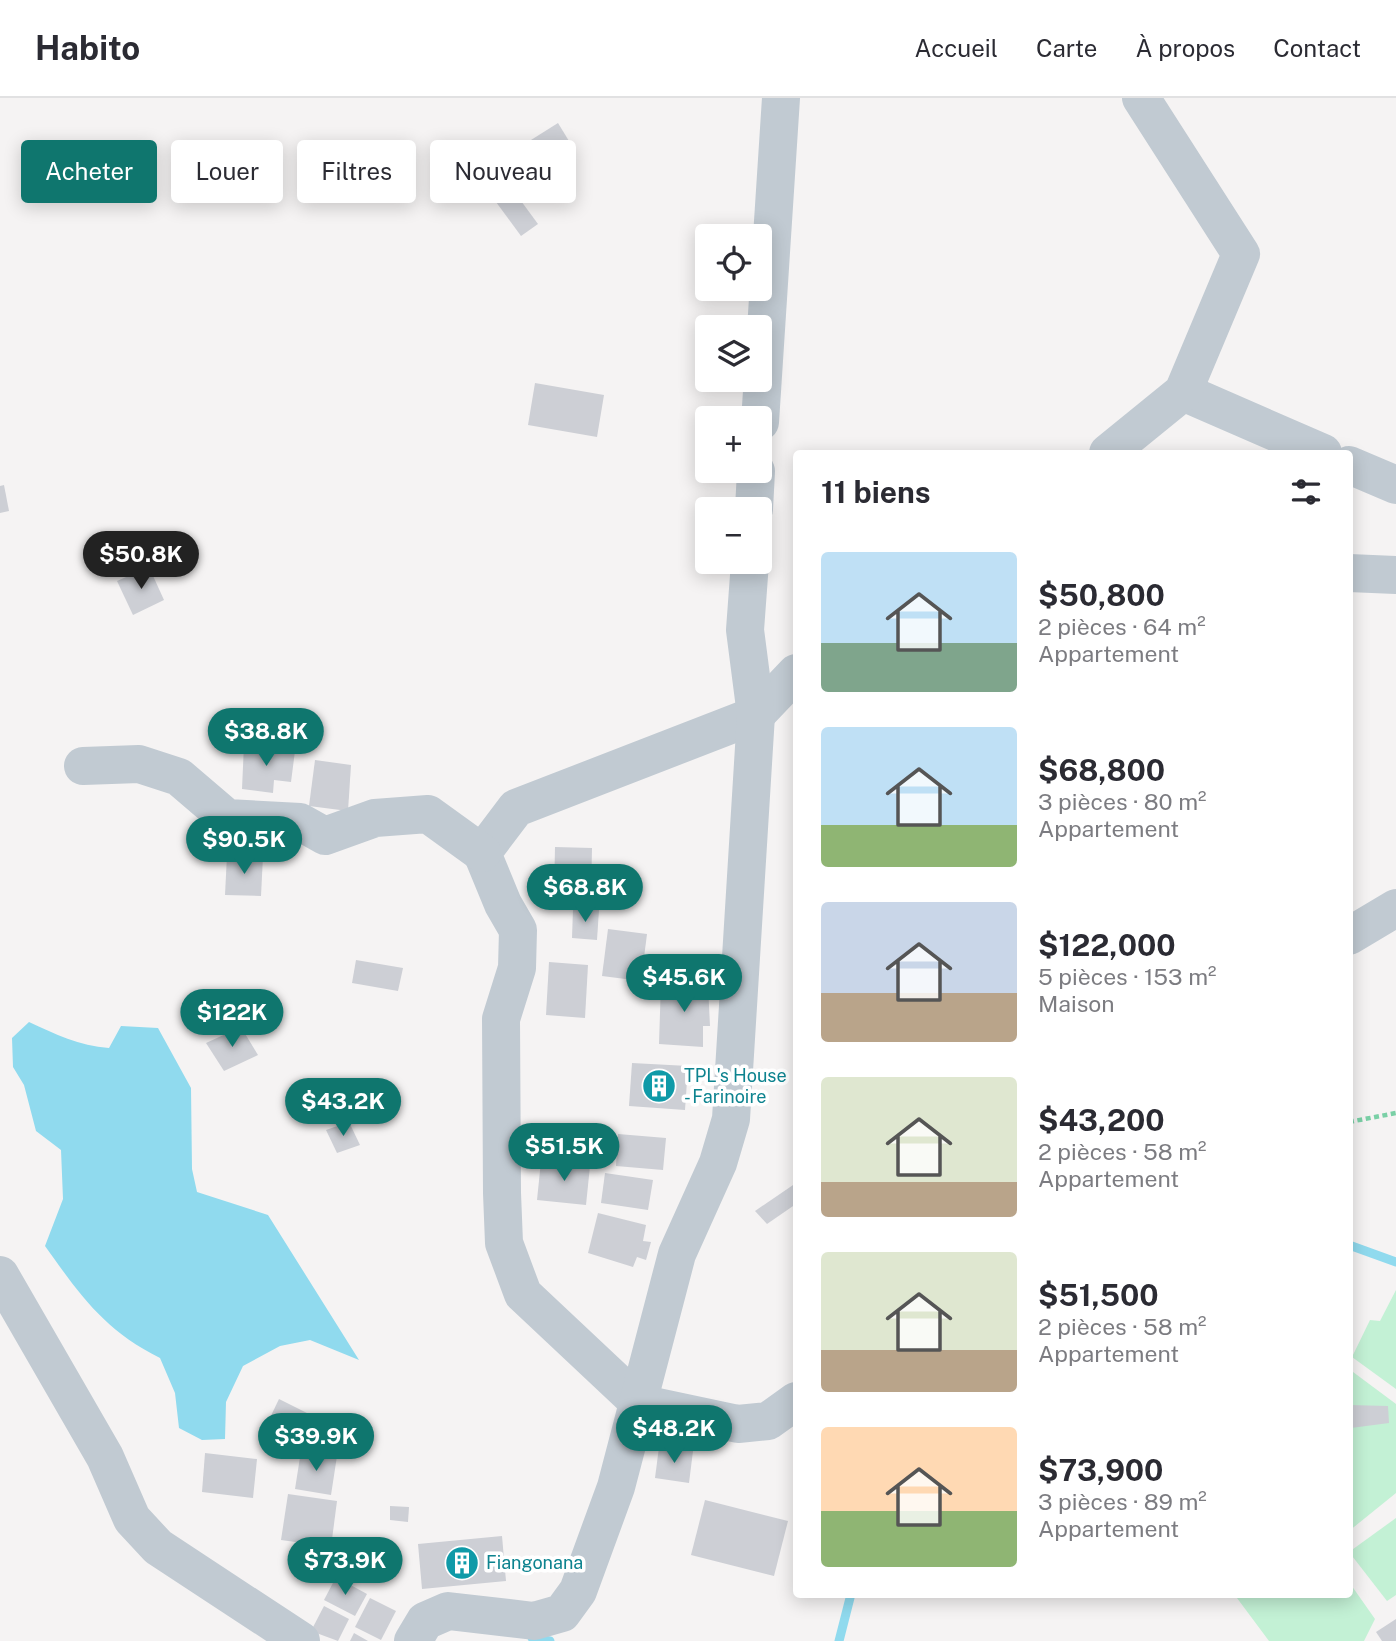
<!DOCTYPE html>
<html lang="fr">
<head>
<meta charset="utf-8">
<style>
  body { margin:0; font-family:"Public Sans",sans-serif; background:#f7f7f7; color:#2b2b33; height:100vh; display:flex; flex-direction:column; font-size:26px; white-space:nowrap }
  * { box-sizing:border-box; margin:0 }
  p { font-size:23px; color:#7c7c81 }
  .icon { flex:none; width:38px; height:38px; fill:none; stroke:currentColor; stroke-width:2; stroke-linecap:round; stroke-linejoin:round }
  .map { position:relative; flex:1; overflow:hidden }
  .side { position:absolute; left:793px; top:352px; width:560px; height:1148px; display:flex; flex-direction:column; background:#fff; border-radius:7px; box-shadow:0 4px 18px #0003 }
  .side>* { flex:none }
  .guide { position:absolute; left:21px; top:42px; width:665px; height:63px; display:flex; gap:14px }
  .controls { position:absolute; left:695px; top:126px; display:grid; gap:14px }
  .controls a { display:grid; place-items:center; width:77px; height:77px; border-radius:7px; background:#fff; box-shadow:0 4px 18px #0003; font-size:35px }
  .price { position:absolute; translate:-50% -60px; padding:0 16px; border-radius:24px; background:#0f766e; color:#fff; font-size:23px; line-height:46px; filter:drop-shadow(0 2px 4px #0008) }
  .price::after { content:''; position:absolute; left:50%; top:42px; width:21px; height:16px; margin-left:-10px; background:inherit; clip-path:polygon(0 0,100% 0,50% 100%) }
  .price.on { background:#222; color:#fff }
  ul { padding:0; list-style:none }
  li { display:flex; align-items:center; gap:21px; height:175px; padding:0 28px }
  li span { display:grid; place-items:center; flex:none; width:196px; height:140px; border-radius:7px; color:#555 }
  li>.icon { margin-inline-start:auto }
  span .icon { width:84px; height:84px; fill:#fffc; stroke-width:1 }
  li b { font-size:30px }
  h2 { display:flex; justify-content:space-between; align-items:center; height:84px; padding:0 28px; font-size:30px }
  .pill { padding:0 24px; border-radius:7px; background:#fff; box-shadow:0 4px 18px #0003; font-size:24px; line-height:63px }
  .pill.on { background:#0f766e; color:#fff }
  header { display:flex; align-items:center; gap:42px; box-sizing:border-box; height:98px; padding:0 35px; background:#fff; border-bottom:2px solid #e1e1e2 }
  header strong { font-size:33px }
  nav { display:flex; gap:38px; margin-inline-start:auto; font-size:24px }
  .map>svg:first-child { display:block }
  .green { fill:#c3f1d5 }
  .water { fill:#90daee }
  .lines { fill:none; stroke-linecap:round; stroke-linejoin:round }
  .stream { stroke:#90daee; stroke-width:9 }
  .building { fill:#cdcfd5 }
  .path { stroke:#7ad0a6; stroke-width:4.5; stroke-dasharray:5 3.5; stroke-linecap:butt }
  .minor { stroke:#c1cad2; stroke-width:38 }
  .labels { text-anchor:middle; stroke-width:7; stroke-linejoin:round; paint-order:stroke }
  .culture-label { font-size:18px; fill:#0d838f; stroke:#fff; text-anchor:start }
</style>
</head>
<body>
<header>
<strong>Habito</strong>
<nav><a>Accueil</a><a>Carte</a><a>À propos</a><a>Contact</a></nav>
</header>
<div class="map">
<svg width="1396" height="1543" viewBox="0 0 1396 1543">
  <rect width="100%" height="100%" fill="#f5f3f3"/>
  <g class="green">
    <path d="M1396 1192V1291L1352 1259 1370 1222 1380 1223Z"/>
    <path d="M1349 1271 1396 1306V1395L1349 1433Z"/>
    <path d="M1396 1420V1497L1387 1503 1349 1454Z"/>
    <path d="M1349 1484 1375 1521 1364 1543H1269L1234 1496H1349Z"/>
  </g>
  <path class="water" d="M29 924C55 936 79 948 109 950L121 928 158 930 191 990 192 1071 197 1094 268 1117 359 1262 310 1242 280 1248 243 1268 226 1304 225 1341 202 1342 179 1330 175 1295 160 1260C104 1232 80 1197 45 1148L63 1101 61 1052 36 1033 24 987 13 969 12 940Z"/>
  <g class="lines">
    <g class="stream">
      <path d="M1349 1147 1396 1164"/>
      <path d="M532 1540 550 1543"/>
      <path d="M839 1543 851 1496"/>
    </g>
  </g>
  <g class="building">
    <path d="M558 25 572 48 545 65 531 42Z"/>
    <path d="M59 52 64 88 29 93 23 57Z"/>
    <path d="M513 92 538 126 521 138 496 104Z"/>
    <path d="M535 285 604 297 597 339 528 327Z"/>
    <path d="M4 387 9 413 0 415V388Z"/>
    <path d="M149 469 164 502 133 517 117 483Z"/>
    <path d="M244 646 295 653 291 684 274 682 273 695 242 691Z"/>
    <path d="M315 662 351 667 348 713 309 708Z"/>
    <path d="M555 749 592 750 591 798 554 797Z"/>
    <path d="M227 757 263 758 261 798 225 797Z"/>
    <path d="M573 811 599 812 597 842 572 840Z"/>
    <path d="M608 831 647 836 641 883 602 878Z"/>
    <path d="M356 862 403 870 398 893 352 885Z"/>
    <path d="M549 864 588 867 585 920 546 917Z"/>
    <path d="M661 884 708 887 710 928H703V949L659 946Z"/>
    <path d="M241 929 258 957 224 973 206 945Z"/>
    <path d="M632 965 688 968 685 1012 629 1008Z"/>
    <path d="M349 1024 360 1047 337 1055 326 1032Z"/>
    <path d="M618 1036 666 1040 663 1072 616 1068Z"/>
    <path d="M541 1063 590 1068 586 1107 537 1102Z"/>
    <path d="M605 1075 653 1082 648 1112 601 1105Z"/>
    <path d="M796 1085V1106L767 1126 755 1113Z"/>
    <path d="M598 1115 646 1127 643 1143 651 1144 646 1162 637 1159 633 1169 588 1155Z"/>
    <path d="M279 1301 309 1316 296 1343 266 1328Z"/>
    <path d="M1349 1307 1388 1308 1389 1325 1351 1330Z"/>
    <path d="M315 1317 339 1320 335 1352 312 1349Z"/>
    <path d="M659 1349 693 1353 689 1385 655 1380Z"/>
    <path d="M301 1353 337 1358 331 1397 295 1391Z"/>
    <path d="M205 1355 257 1361 253 1400 202 1394Z"/>
    <path d="M288 1396 337 1403 331 1449 281 1442Z"/>
    <path d="M705 1402 788 1423 774 1478 691 1457Z"/>
    <path d="M390 1408 409 1409 408 1424 390 1422Z"/>
    <path d="M502 1438 506 1483 422 1491 418 1446Z"/>
    <path d="M336 1479 367 1496 355 1518 324 1502Z"/>
    <path d="M370 1500 396 1513 381 1542 355 1529Z"/>
    <path d="M324 1508 349 1521 338 1543 311 1533Z"/>
    <path d="M1396 1521V1543H1382L1376 1534Z"/>
    <path d="M354 1535 368 1543H350Z"/>
  </g>
  <g class="lines">
    <path class="path" d="M1349 1024 1396 1015"/>
    <g class="minor">
      <path d="M1183 294 1323 355"/>
      <path d="M760 324 781 0"/>
      <path d="M1108 355 1183 294 1241 156 1141 0"/>
      <path d="M1349 367 1396 387"/>
      <path d="M754 411 756 373"/>
      <path d="M1349 475 1396 477"/>
      <path d="M796 575 756 617 516 710 482 755 503 806 518 832 517 870 501 921 502 1095 504 1145 523 1196 639 1305 738 1326 768 1323 796 1303"/>
      <path d="M83 668 139 666 179 679 227 720 300 724 325 738 375 720 428 716 482 755"/>
      <path d="M1349 838 1396 810"/>
      <path d="M0 1177 105 1359 132 1421 158 1449 301 1543"/>
      <path d="M413 1543 425 1523 448 1513 534 1523 562 1515 578 1493 616 1389 677 1156 718 1065 731 1021 756 617 745 532 750 464"/>
    </g>
  </g>
  <defs>
    <g id="building-disc" transform="scale(1.75)"><circle r="9.5" fill="#0f9aa8" stroke="#fff"/><path d="M-4-6H4V6H1V3H-1V6H-4ZM-2.5-4.3h1.7v1.8h-1.7ZM.8-4.3h1.7v1.8H.8ZM-2.5-1h1.7V.8h-1.7ZM.8-1h1.7V.8H.8Z" fill="#fff"/></g>
  </defs>
  <g fill-rule="evenodd">
    <use href="#building-disc" x="659" y="988"/>
    <use href="#building-disc" x="462" y="1465"/>
  </g>
  <g class="labels">
    <g class="culture-label">
      <text x="684" y="984">TPL's House<tspan x="684" dy="21">- Farinoire</tspan></text>
      <text x="486" y="1471">Fiangonana</text>
    </g>
  </g>
</svg>
<div class="controls">
<a><svg class="icon" aria-label="locate" viewBox="0 0 24 24"><circle cx="12" cy="12" r="6"/><path d="M12 2v4M12 18v4M2 12h4M18 12h4"/></svg></a>
<a><svg class="icon" aria-label="layers" viewBox="0 0 24 24"><path d="M12 4l9 5-9 5-9-5zM3 14l9 5 9-5"/></svg></a>
<a>+</a>
<a>−</a>
</div>
<b class="price on" style="left:141px;top:493px">$50.8K</b>
<b class="price" style="left:266px;top:670px">$38.8K</b>
<b class="price" style="left:244px;top:778px">$90.5K</b>
<b class="price" style="left:585px;top:826px">$68.8K</b>
<b class="price" style="left:684px;top:916px">$45.6K</b>
<b class="price" style="left:232px;top:951px">$122K</b>
<b class="price" style="left:343px;top:1040px">$43.2K</b>
<b class="price" style="left:564px;top:1085px">$51.5K</b>
<b class="price" style="left:674px;top:1367px">$48.2K</b>
<b class="price" style="left:316px;top:1375px">$39.9K</b>
<b class="price" style="left:345px;top:1499px">$73.9K</b>
<div class="guide">
<a class="pill on">Acheter</a>
<a class="pill">Louer</a>
<a class="pill">Filtres</a>
<a class="pill">Nouveau</a>
</div>
<section class="side">
<h2>11 biens<svg class="icon" aria-label="filters" viewBox="0 0 24 24"><path d="M4 7h16M4 17h16"/><circle cx="9" cy="7" r="2"/><circle cx="15" cy="17" r="2"/></svg></h2>
<ul>
<li><span style="background:linear-gradient(#bfe0f5 65%,#7fa58c 0)"><svg class="icon" aria-label="home" viewBox="0 0 24 24"><path d="M3 11l9-7 9 7M6 9v11h12V9"/></svg></span><div><b>$50,800</b><p>2 pièces · 64 m²</p><p>Appartement</p></div></li>
<li><span style="background:linear-gradient(#bfe0f5 70%,#8fb573 0)"><svg class="icon" aria-label="home" viewBox="0 0 24 24"><path d="M3 11l9-7 9 7M6 9v11h12V9"/></svg></span><div><b>$68,800</b><p>3 pièces · 80 m²</p><p>Appartement</p></div></li>
<li><span style="background:linear-gradient(#c9d6e8 65%,#b9a48a 0)"><svg class="icon" aria-label="home" viewBox="0 0 24 24"><path d="M3 11l9-7 9 7M6 9v11h12V9"/></svg></span><div><b>$122,000</b><p>5 pièces · 153 m²</p><p>Maison</p></div></li>
<li><span style="background:linear-gradient(#dfe7d0 75%,#b9a48a 0)"><svg class="icon" aria-label="home" viewBox="0 0 24 24"><path d="M3 11l9-7 9 7M6 9v11h12V9"/></svg></span><div><b>$43,200</b><p>2 pièces · 58 m²</p><p>Appartement</p></div></li>
<li><span style="background:linear-gradient(#dfe7d0 70%,#b9a48a 0)"><svg class="icon" aria-label="home" viewBox="0 0 24 24"><path d="M3 11l9-7 9 7M6 9v11h12V9"/></svg></span><div><b>$51,500</b><p>2 pièces · 58 m²</p><p>Appartement</p></div></li>
<li><span style="background:linear-gradient(#ffd9b3 60%,#8fb573 0)"><svg class="icon" aria-label="home" viewBox="0 0 24 24"><path d="M3 11l9-7 9 7M6 9v11h12V9"/></svg></span><div><b>$73,900</b><p>3 pièces · 89 m²</p><p>Appartement</p></div></li>
</ul>
</section>
</div>
</body>
</html>
